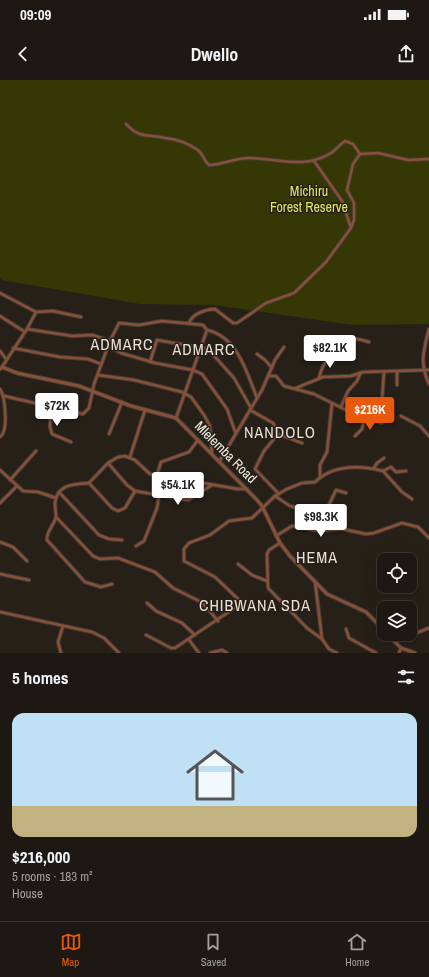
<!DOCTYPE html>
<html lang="en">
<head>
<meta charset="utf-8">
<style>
  body { margin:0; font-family:"Archivo Narrow",sans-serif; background:#2a2521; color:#f1f3f6; height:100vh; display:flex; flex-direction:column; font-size:15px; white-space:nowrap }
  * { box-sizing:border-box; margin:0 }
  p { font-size:13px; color:#a0a0a0 }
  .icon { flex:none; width:22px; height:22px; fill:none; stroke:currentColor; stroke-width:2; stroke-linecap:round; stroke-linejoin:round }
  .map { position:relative; height:573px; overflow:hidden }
  .drawer { display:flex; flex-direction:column; background:#1d1813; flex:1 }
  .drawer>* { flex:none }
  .controls { position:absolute; left:377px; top:473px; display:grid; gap:8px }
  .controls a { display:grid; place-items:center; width:40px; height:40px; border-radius:8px; background:#1d1813; box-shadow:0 4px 16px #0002,0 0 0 1px #3b3733; font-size:20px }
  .price { position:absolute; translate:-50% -34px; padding:0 9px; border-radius:4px; background:#fff; color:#222; font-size:13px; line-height:26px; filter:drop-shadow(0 1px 2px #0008) }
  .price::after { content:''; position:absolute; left:50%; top:24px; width:12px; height:9px; margin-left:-6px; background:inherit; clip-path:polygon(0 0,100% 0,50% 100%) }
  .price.on { background:#ea580c; color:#fff }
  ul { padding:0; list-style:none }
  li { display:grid; align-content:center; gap:8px; height:212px; padding:0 12px }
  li+li { border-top:1px solid #3b3733 }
  li span { display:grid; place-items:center; height:124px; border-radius:12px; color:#555 }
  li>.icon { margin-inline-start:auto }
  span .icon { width:72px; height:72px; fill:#fffc; stroke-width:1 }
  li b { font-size:17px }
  h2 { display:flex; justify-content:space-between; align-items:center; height:48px; padding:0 12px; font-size:17px }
  .status { display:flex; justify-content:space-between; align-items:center; height:28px; padding:0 20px; background:#1d1813; direction:ltr }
  .status svg { height:11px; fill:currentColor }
  header { display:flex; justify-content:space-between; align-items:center; height:52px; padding:0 12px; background:#1d1813; font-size:18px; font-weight:700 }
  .menu { display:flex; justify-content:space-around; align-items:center; height:56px; border-top:1px solid #3b3733; background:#1d1813; font-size:11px; color:#a0a0a0 }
  .menu a { display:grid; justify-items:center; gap:2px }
  .menu .on { color:#ea580c }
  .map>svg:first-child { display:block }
  .green { fill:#353805 }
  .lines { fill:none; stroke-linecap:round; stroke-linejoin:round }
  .minor-casing { stroke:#433c35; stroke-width:4.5 }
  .tertiary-casing { stroke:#433c35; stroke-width:5 }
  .minor { stroke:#885039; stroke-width:2.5 }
  .tertiary { stroke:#885039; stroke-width:3 }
  .labels { text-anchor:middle; stroke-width:3; stroke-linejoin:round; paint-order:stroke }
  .park-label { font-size:14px; fill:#dfe862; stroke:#272019 }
  .street-label { font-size:14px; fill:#eee9e4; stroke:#272019 }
  .quarter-label { font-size:16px; letter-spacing:1px; fill:#ece1d8; stroke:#272019 }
</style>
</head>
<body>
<div class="status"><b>09:09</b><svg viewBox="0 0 49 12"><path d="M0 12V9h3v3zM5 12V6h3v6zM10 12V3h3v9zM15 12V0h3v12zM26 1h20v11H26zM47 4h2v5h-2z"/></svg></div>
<header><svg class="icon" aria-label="back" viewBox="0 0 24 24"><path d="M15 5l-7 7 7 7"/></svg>Dwello<svg class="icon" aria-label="share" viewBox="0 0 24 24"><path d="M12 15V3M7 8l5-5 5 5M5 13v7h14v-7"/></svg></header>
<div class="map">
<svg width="429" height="573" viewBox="0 0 429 573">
  <rect width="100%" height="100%" fill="#272019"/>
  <path class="green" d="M0 0H429V244L353 245 214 225 140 224 2 200 0 198Z"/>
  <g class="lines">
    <g class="minor-casing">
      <g id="minor">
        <path d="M126 44C140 59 147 54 165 58 176 59 189 64 198 70 203 74 204 81 209 85 222 85 235 78 248 78 279 78 303 90 331 73 336 70 339 65 345 61L353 64 360 74"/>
        <path d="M314 81 342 121 351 148"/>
        <path d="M0 213 36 232"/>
        <path d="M0 236 25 252"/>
        <path d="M189 243C192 234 206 229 215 229L233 243H237L266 223 294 213 326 182 351 148 354 140V123L347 110 353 84 360 74 378 73 408 80 429 79"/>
        <path d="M27 249 72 256 93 255 110 261"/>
        <path d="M429 249C424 269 419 283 429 304"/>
        <path d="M207 250C238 257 247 293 257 318"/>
        <path d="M108 266 121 273 155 283 193 290 202 294 227 329 236 354"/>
        <path d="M13 268 60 277 88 279 101 284"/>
        <path d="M0 271 6 279"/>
        <path d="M257 274 265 280 272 288"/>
        <path d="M150 282 157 260 208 269 234 298 251 328"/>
        <path d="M2 287 27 249 36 232 53 231 81 237"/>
        <path d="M397 292V305"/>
        <path d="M98 295 134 300 182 312 191 317 204 335 210 346 212 374"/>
        <path d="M269 296H276L284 306 314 314 352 333 382 343"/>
        <path d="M319 298C322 282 339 261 356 259 360 259 365 261 369 262"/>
        <path d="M296 308 323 297 351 296 363 292 429 290"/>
        <path d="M0 309C5 317 9 351 0 357"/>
        <path d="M4 316 83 334 89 328 94 304 110 261 119 243 139 245 162 241 203 245 207 250 176 338"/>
        <path d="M382 320 384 292"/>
        <path d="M51 327 50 347 52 354 71 362"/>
        <path d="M341 327 348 311 357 301 360 294"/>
        <path d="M250 330 273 343 278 354 302 363"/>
        <path d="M360 335 378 331H386"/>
        <path d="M401 336 420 346 429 356"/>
        <path d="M109 354 122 322"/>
        <path d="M278 354 264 371 255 389 278 413"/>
        <path d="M355 356 362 349 365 337"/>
        <path d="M130 377 145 330"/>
        <path d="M219 382 262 310 275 280 284 267"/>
        <path d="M108 383 127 405 135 411 188 420 212 405"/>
        <path d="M374 388 377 383 384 378"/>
        <path d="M0 390 23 411 38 412 56 418"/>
        <path d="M383 391 402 412 412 419"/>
        <path d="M157 395 161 382 189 372 198 360"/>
        <path d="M320 396V385L327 372 332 323"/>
        <path d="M10 400 36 371"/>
        <path d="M89 403 112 428 118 431 125 428 135 411"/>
        <path d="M59 412 99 455 109 459 122 460"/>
        <path d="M275 416 290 426 321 434 328 427 336 410 346 413"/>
        <path d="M0 423 17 406"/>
        <path d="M56 437 93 476 100 479 118 478 155 492 173 508 203 523 218 541"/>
        <path d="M276 456 292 446 318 451 342 449 366 454 374 453 402 443 418 447 429 458"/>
        <path d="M0 462 13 467 27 481"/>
        <path d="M280 463 269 470 267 474 268 508 307 548 322 559 329 569 337 573"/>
        <path d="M136 466 144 461 157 428 159 415"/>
        <path d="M238 484 252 495 267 501"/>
        <path d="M0 494 29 500"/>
        <path d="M315 501 322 559"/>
        <path d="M112 504 101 507 85 502 47 460C46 451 55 445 56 436 56 432 55 428 55 423 57 404 74 404 89 403L108 383 118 377 125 376 135 380 150 394 238 409H247"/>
        <path d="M147 523 156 531 182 543 195 555"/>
        <path d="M0 532 92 552 104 558 119 573"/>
        <path d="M346 549 349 558 376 573"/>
        <path d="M402 554H414L429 548"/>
        <path d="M146 555 171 568H175L239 525V520L215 497 184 481V469L189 463 210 455 229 441 252 438 275 416 287 409 302 403 315 402C334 384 359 385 383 391L391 387 396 392 406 391"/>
        <path d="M189 560 199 573"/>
        <path d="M61 573 58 562 63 546"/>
        <path d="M210 573 222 570 227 573"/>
        <path d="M399 573 401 568"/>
      </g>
    </g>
    <g class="tertiary-casing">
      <g id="tertiary">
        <path d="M0 289 2 287 17 293 79 306 131 326 176 338 257 420 262 426 280 463 290 476 327 514 366 532 384 550"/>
        <path d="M387 554 401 568 415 573"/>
      </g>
    </g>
    <use href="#minor" class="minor"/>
    <use href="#tertiary" class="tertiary"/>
  </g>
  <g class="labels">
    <g class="park-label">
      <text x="309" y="116">Michiru<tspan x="309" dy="16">Forest Reserve</tspan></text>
    </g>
    <g class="street-label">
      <text transform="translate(226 372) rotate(45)" y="5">Mlelemba Road</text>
    </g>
    <g class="quarter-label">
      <text x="122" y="270">ADMARC</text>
      <text x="204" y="275">ADMARC</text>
      <text x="280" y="358">NANDOLO</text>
      <text x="317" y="483">HEMA</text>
      <text x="255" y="531">CHIBWANA SDA</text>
    </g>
  </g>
</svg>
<div class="controls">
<a><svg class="icon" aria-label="locate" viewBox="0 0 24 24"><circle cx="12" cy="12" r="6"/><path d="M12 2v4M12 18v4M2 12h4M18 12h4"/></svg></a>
<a><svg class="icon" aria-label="layers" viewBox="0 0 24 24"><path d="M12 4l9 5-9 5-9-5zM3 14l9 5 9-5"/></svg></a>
</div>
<b class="price" style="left:330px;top:289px">$82.1K</b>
<b class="price" style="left:57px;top:347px">$72K</b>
<b class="price on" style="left:370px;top:351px">$216K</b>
<b class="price" style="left:178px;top:426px">$54.1K</b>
<b class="price" style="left:321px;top:458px">$98.3K</b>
</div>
<section class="drawer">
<h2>5 homes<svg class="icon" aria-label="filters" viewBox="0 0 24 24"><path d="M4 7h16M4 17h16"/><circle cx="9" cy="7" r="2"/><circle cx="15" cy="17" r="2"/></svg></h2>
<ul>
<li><span style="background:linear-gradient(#bfe0f5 75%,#c2b280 0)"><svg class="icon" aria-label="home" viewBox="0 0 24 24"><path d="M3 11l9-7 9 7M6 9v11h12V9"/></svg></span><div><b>$216,000</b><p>5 rooms · 183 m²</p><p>House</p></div></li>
</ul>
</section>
<nav class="menu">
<a class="on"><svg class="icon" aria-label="map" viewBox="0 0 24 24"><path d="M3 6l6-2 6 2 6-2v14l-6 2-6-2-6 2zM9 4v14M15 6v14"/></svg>Map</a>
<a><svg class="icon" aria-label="saved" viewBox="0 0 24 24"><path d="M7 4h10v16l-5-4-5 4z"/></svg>Saved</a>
<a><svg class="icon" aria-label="home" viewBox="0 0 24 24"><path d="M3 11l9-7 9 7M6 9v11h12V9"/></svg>Home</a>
</nav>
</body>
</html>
